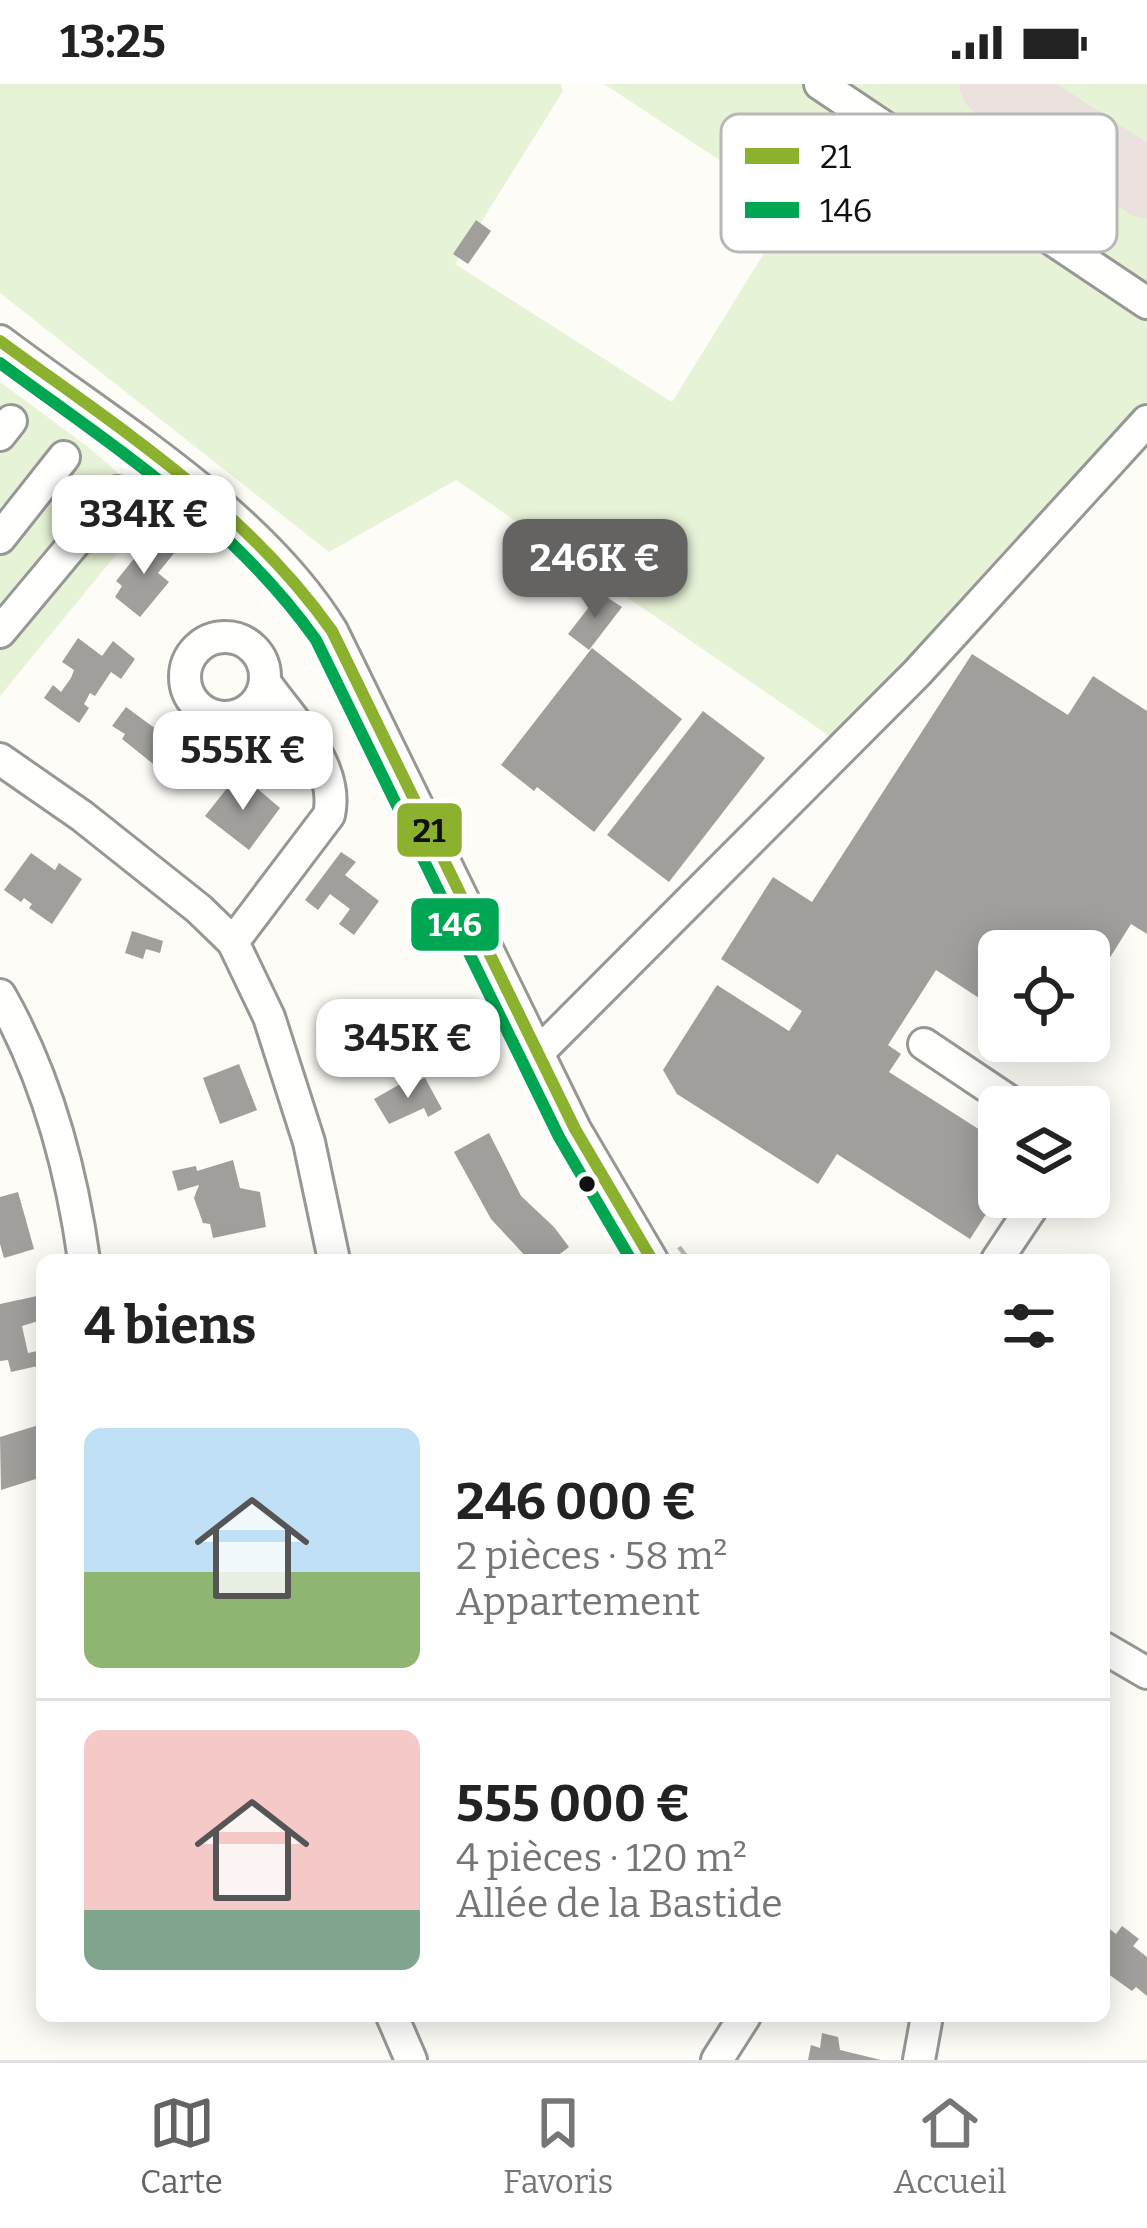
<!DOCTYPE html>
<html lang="fr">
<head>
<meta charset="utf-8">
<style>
  body { margin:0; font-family:Bitter,serif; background:#f2f2f2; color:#222; height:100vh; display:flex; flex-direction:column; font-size:45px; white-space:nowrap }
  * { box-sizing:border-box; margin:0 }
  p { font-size:39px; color:#767676 }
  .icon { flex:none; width:66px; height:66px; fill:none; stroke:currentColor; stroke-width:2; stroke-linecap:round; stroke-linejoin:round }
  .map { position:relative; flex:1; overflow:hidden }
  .side { position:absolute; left:36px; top:1170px; width:1074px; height:768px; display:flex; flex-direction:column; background:#fff; border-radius:18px; box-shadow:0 6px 30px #0003 }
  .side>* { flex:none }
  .tools { position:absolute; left:978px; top:846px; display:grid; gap:24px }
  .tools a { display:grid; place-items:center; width:132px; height:132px; border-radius:18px; background:#fff; box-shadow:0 6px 30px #0003; font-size:60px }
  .price { position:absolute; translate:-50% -102px; padding:0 27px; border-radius:24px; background:#fff; color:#222; font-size:39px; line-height:78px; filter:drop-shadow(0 3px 6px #0008) }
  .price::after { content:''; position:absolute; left:50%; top:72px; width:36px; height:27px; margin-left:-18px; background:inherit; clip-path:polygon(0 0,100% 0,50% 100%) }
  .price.active { background:#646362; color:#fff }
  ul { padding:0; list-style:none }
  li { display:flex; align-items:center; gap:36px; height:300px; padding:0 48px }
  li+li { border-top:3px solid #e0e0e0 }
  li span { display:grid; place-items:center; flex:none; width:336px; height:240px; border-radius:18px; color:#555 }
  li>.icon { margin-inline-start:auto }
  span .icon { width:144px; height:144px; fill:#fffc; stroke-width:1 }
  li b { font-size:51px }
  h2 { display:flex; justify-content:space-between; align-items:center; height:144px; padding:0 48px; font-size:51px }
  .status { display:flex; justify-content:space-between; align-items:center; height:84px; padding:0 60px; background:#fff; direction:ltr }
  .status svg { height:33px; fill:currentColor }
  .menu { display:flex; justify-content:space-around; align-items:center; height:168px; border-top:3px solid #e0e0e0; background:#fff; font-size:33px; color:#767676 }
  .menu a { display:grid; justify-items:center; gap:6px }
  .menu .active { color:#646362 }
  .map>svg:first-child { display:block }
  .green { fill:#e7f3d7 }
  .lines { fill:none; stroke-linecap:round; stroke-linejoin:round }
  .taxiway { stroke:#ebe1df; stroke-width:69 }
  .building { fill:#a19f9c }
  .minor-casing { stroke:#979795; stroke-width:36 }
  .path { stroke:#b9b9b8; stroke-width:4.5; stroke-dasharray:12 6; stroke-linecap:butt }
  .minor { stroke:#fffffe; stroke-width:30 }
  .bus-1-casing { stroke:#fff; stroke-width:21 }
  .bus-2-casing { stroke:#fff; stroke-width:21 }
  .bus-1 { stroke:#8cb12e; stroke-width:12 }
  .bus-2 { stroke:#00a651; stroke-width:12 }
  .bus-dot { fill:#111; stroke:#fff; stroke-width:4.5 }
  .key { fill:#fff; stroke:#b8b8b8; stroke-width:3 }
  .key-label { font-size:33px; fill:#111 }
  .line-badge { stroke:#fff; stroke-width:4.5 }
  .badge-label { font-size:33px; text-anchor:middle; font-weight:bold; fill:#fff }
  .pale-badge-label { font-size:33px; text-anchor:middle; font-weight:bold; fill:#111 }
</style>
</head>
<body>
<div class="status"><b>13:25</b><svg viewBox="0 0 49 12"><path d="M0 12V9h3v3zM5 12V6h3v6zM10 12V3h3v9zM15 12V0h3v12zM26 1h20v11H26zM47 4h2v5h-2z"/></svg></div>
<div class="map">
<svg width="1147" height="1976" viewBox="0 0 1147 1976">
  <rect width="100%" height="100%" fill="#fdfcf7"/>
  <g class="green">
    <path d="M0 0H561L563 7 455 180 672 318 792 124 604 0H809L1147 226V326L834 655 456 396 329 468 0 209Z"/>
    <path d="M831 0H968L1147 117V212Z"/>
    <path d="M1019 0H1147V84Z"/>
    <path d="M0 298 88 363 156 422 0 612Z"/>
  </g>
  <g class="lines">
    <path class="taxiway" d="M994 0 1147 100"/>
  </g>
  <g class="building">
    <path d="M476 136 491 147 468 180 453 170Z"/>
    <path d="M153 451 175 468 158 489 169 498 140 533 115 513 122 502 116 497Z"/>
    <path d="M600 509 622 523 589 566 568 550Z"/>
    <path d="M78 554 102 572 113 557 135 575 121 595 111 588 95 612 90 609 84 620 89 624 79 639 44 614 53 601 61 608 71 594 74 586 62 578Z"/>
    <path d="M592 564 682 635 594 748 537 703 534 707 501 681Z"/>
    <path d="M972 570 1068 631 1093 592 1147 627V850L1131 840 1089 907V867H999V927L936 886 888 961 901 970 889 988 999 1058V1110L970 1155 837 1070 818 1100 677 1010 663 986 717 901 789 947 802 927 721 875 773 793 812 818Z"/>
    <path d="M126 623 175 659 157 683 122 655 125 650 112 642Z"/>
    <path d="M703 627 765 674 669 798 607 751Z"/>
    <path d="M264 665 279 676 267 692 251 681Z"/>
    <path d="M246 695 280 724 249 766 205 732 228 703 235 708Z"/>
    <path d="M341 768 356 778 345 791 379 817 354 851 339 840 350 825 330 810 318 826 305 816Z"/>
    <path d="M31 769 55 786 59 779 82 795 52 840 29 824 32 820 24 814 21 818 4 806Z"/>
    <path d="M132 847 163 857 160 869 146 865 143 875 125 869Z"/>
    <path d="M239 980 257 1026 220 1040 203 994Z"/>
    <path d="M425 994 442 1025 428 1033 424 1024 389 1040 374 1015 409 995 412 999Z"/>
    <path d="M489 1049 521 1112 554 1143 569 1163 552 1176H529L491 1135 454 1068Z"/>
    <path d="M233 1076 240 1104 260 1108 266 1143 213 1154 210 1140 203 1139 194 1114 199 1101 178 1107 172 1087 196 1082 197 1087Z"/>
    <path d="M18 1108 34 1165 4 1174 0 1160V1113Z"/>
    <path d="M37 1212 42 1236 22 1242 28 1269 42 1266V1281L11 1288 8 1276 0 1277V1220Z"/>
    <path d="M42 1340V1393L1 1406 0 1353Z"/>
    <path d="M1122 1842 1139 1855 1133 1862 1147 1873V1912L1136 1903 1132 1907 1104 1887V1847L1107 1843 1116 1850Z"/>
    <path d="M822 1949 838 1953 840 1966 881 1976H808L811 1961 820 1964Z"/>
  </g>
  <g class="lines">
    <g class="minor-casing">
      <g id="minor">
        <path d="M820 0 1147 219"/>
        <path d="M0 257C111 341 259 428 332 547L575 1045 652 1176"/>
        <path d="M0 351 11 337"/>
        <path d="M0 454 64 373"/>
        <path d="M0 548 117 408"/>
        <circle cx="225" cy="593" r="40"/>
        <path d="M0 675 82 732 199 825 233 858 269 933 309 1058 334 1176"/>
        <path d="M233 858 329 731C340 681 292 637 265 598"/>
        <path d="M0 911C47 993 71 1083 84 1176"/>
        <path d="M924 960 1018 1023"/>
        <path d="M538 969 917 589 1147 337"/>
        <path d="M997 1176 1039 1113"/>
        <path d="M1104 1564 1147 1589"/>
        <path d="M392 1932 411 1976"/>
        <path d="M717 1976 745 1932"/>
        <path d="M919 1976 927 1932"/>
      </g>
    </g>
    <path class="path" d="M679 1163 689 1176"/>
    <use href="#minor" class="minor"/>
    <g class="bus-1-casing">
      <path id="bus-1" d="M0 257C120 345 245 424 332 547L575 1045 652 1176"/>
    </g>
    <g class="bus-2-casing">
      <path id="bus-2" d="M0 279C114 363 233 439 316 556L559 1053 631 1176"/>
    </g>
    <use href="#bus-1" class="bus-1"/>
    <use href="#bus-2" class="bus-2"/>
  </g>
  <circle class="bus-dot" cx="587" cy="1100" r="10"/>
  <rect x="721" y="30" width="396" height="138" rx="18" class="key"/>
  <rect x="745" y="64" width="54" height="16" fill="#8cb12e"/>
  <rect x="745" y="118" width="54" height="16" fill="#00a651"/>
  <g class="key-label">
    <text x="820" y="84">21</text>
    <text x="820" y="138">146</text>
  </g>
  <g class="line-badge">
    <rect x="395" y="717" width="69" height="58" rx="12" fill="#8cb12e"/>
    <rect x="409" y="812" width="92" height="57" rx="12" fill="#00a651"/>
  </g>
  <g class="badge-label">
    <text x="455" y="852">146</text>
  </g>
  <g class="pale-badge-label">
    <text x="429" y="758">21</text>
  </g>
</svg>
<div class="tools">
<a><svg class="icon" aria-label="locate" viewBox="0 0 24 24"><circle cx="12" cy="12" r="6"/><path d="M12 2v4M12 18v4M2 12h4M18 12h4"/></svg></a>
<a><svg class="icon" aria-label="layers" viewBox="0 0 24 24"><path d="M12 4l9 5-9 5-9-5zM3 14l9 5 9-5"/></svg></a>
</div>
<b class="price" style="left:144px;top:493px">334K €</b>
<b class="price active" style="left:595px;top:537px">246K €</b>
<b class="price" style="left:243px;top:729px">555K €</b>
<b class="price" style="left:408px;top:1017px">345K €</b>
<section class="side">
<h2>4 biens<svg class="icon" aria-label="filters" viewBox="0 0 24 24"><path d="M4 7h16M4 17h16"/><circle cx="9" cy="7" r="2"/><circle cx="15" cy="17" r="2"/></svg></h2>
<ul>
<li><span style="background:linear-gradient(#bfe0f5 60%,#8fb573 0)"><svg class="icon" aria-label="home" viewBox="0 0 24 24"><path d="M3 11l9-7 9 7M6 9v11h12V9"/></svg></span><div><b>246 000 €</b><p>2 pièces · 58 m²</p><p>Appartement</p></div></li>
<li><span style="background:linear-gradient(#f6c9c9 75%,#7fa58c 0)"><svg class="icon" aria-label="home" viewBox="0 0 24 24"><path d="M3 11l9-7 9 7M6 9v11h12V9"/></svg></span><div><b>555 000 €</b><p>4 pièces · 120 m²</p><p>Allée de la Bastide</p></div></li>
</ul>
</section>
</div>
<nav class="menu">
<a class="active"><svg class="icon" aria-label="map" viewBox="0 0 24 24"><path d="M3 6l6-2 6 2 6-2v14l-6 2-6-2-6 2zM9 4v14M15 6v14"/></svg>Carte</a>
<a><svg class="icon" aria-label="saved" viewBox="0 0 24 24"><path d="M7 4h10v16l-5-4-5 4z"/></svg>Favoris</a>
<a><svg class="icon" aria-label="home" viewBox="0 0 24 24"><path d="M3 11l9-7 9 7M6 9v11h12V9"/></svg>Accueil</a>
</nav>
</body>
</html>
